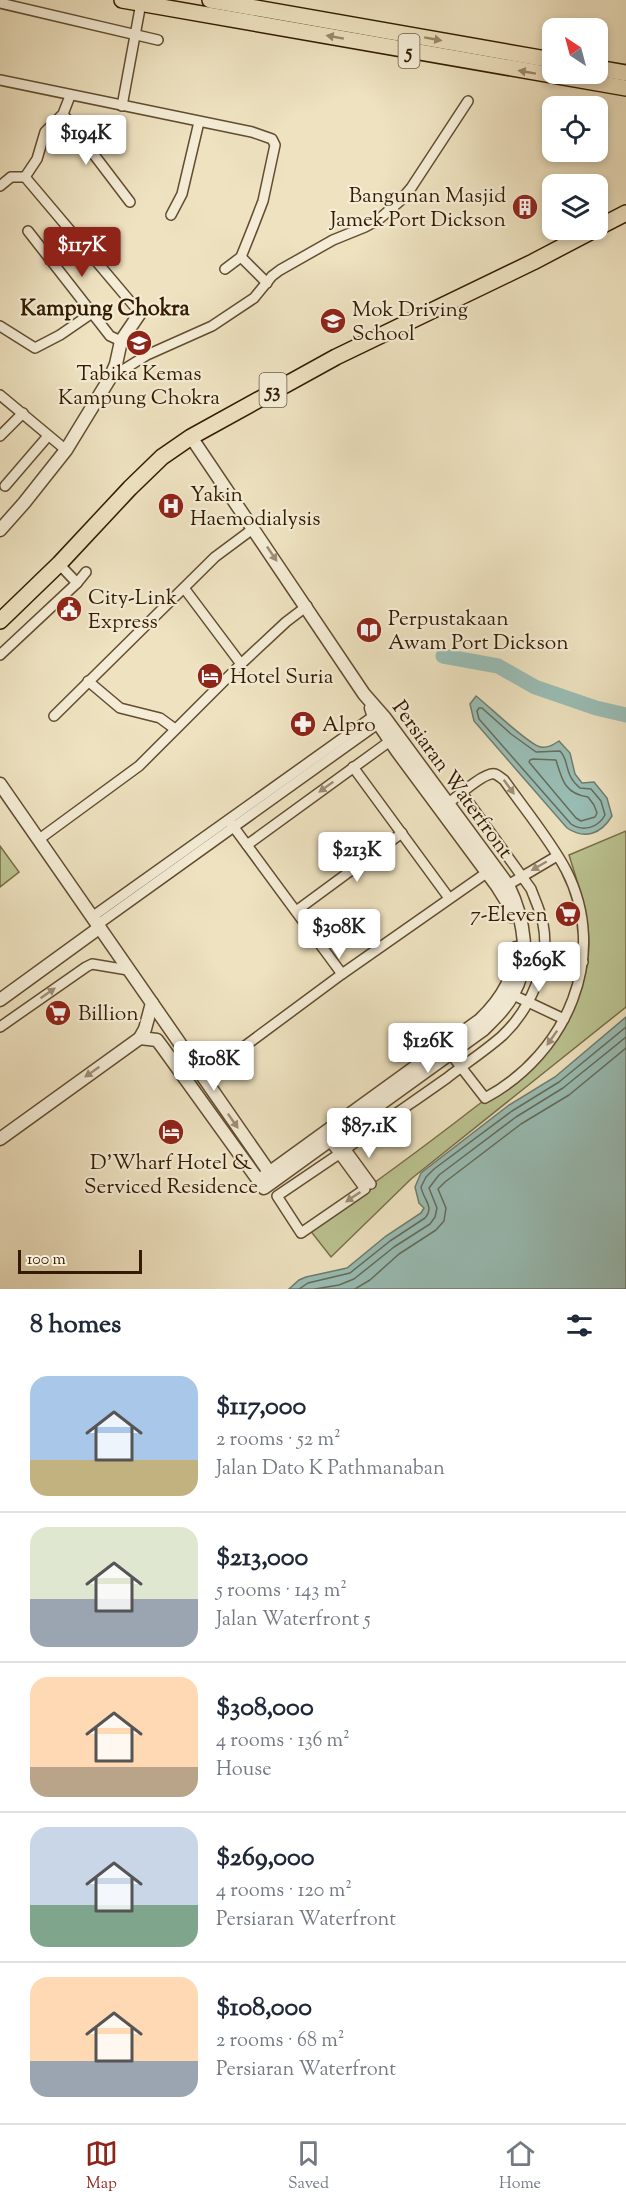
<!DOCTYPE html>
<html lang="en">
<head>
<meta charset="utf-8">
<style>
  body { margin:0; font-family:"Sorts Mill Goudy",serif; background:#f2f2f3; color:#1f2937; height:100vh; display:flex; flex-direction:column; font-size:22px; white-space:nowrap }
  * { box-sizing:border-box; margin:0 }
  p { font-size:20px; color:#747a83 }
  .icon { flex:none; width:33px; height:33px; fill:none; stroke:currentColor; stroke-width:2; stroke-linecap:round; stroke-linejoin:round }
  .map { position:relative; height:1289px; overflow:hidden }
  .sheet { display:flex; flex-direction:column; background:#fff; flex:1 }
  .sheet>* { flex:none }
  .needle { width:39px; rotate:324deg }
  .tools { position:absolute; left:542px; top:18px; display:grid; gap:12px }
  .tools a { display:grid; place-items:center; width:66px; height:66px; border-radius:12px; background:#fff; box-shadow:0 3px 9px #0003; font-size:30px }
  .scale { position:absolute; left:18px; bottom:15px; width:124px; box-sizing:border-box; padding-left:6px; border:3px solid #331b00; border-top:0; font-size:16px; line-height:21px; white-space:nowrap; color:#331b00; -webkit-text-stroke:4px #f4ecd6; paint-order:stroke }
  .price { position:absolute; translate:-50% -51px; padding:0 14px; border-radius:6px; background:#fff; color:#222; font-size:20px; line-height:39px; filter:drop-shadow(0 2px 3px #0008) }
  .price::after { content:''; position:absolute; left:50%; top:36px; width:18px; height:14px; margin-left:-9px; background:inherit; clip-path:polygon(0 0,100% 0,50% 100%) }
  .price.current { background:#8f2418; color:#fff }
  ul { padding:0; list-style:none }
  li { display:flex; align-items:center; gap:18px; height:150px; padding:0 30px }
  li+li { border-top:2px solid #e0e1e3 }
  li span { display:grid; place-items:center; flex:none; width:168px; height:120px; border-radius:18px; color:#555 }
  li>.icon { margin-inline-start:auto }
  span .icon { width:72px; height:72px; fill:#fffc; stroke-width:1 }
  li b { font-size:26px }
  h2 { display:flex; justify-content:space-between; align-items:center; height:72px; padding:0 30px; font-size:26px }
  .tab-bar { display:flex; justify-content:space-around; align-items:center; height:84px; border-top:2px solid #e0e1e3; background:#fff; font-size:16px; color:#747a83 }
  .tab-bar a { display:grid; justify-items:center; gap:3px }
  .tab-bar .current { color:#8f2418 }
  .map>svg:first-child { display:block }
  .green { fill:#bbc391; stroke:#776f48; stroke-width:1.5 }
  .water { fill:#99bdb5; stroke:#707c6d; stroke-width:1.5 }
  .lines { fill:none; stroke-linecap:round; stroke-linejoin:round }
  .shore { stroke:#666c5a; stroke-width:1.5 }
  .river { stroke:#99bdb5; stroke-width:15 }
  .minor-casing { stroke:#624d30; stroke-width:12 }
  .tertiary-casing { stroke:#624d30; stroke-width:15 }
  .primary-casing { stroke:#331b00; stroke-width:18 }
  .trunk-casing { stroke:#331b00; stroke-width:18 }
  .minor { stroke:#f4ecd6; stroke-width:9 }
  .tertiary { stroke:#f4ecd6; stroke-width:12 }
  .primary { stroke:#eee2c0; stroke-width:15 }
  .trunk { stroke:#eee2c0; stroke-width:15 }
  .oneway { fill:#9a886a }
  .oneway2 { fill:#9d8e76 }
  .labels { text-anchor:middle; stroke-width:4.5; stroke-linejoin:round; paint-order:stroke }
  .shield { fill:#f4ecd6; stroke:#6d5a40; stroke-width:1.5 }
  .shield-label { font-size:20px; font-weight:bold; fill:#331b00 }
  .poi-label { font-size:21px; fill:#331b00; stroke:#f4ecd6; text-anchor:start }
  .street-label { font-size:21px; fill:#331b00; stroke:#f4ecd6 }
  .neighbourhood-label { font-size:22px; font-weight:bold; fill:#331b00; stroke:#f4ecd6 }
</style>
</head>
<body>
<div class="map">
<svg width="626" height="1289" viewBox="0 0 626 1289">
  <rect width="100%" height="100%" fill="#eee2c0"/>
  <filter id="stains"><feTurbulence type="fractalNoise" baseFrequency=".00333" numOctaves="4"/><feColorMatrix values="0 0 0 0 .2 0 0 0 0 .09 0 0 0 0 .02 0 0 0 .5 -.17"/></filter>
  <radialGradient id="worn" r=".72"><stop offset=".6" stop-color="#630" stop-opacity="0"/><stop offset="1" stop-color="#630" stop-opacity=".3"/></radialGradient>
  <g class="green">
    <path d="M626 831V1007L411 1179 331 1257 309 1229C365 1190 420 1150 474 1108 494 1092 518 1080 536 1061 549 1047 584 985 587 966 594 927 580 891 569 855Z"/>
    <path d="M0 846 19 872 0 887Z"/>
  </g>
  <g class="water">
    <path d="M476 696C489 706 530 746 541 747 548 748 553 745 559 741L570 753 575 774 582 783 594 782 607 798 612 816C601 834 585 840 567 828L474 721 470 704Z"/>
    <path d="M626 1017V1289H289L299 1280 306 1277 347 1268 386 1236 421 1213 424 1208 419 1203 415 1187 421 1173 509 1105 555 1077Z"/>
  </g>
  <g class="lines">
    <g class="shore">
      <path d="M479 708H482L511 734 536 752 560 751C570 761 563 774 580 788L591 789 601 801 605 815C598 828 583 832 571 824L479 719 477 711Z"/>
      <path d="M533 759 556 760C562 780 565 794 588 797L594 805 597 813 595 817 581 821 576 818 529 762 530 760Z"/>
      <path d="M299 1289 308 1283 350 1273 390 1241 425 1218C435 1207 423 1199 421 1187L426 1177 434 1169 512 1111 559 1082 626 1027"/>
      <path d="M315 1289 339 1285 354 1279 394 1247 430 1224 435 1217 437 1208 429 1188 439 1175 516 1117 563 1088 626 1037"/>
      <path d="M355 1289 370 1280 399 1254 436 1230 444 1221 446 1208 438 1189 445 1182 521 1124 569 1095 626 1048"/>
    </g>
    <path class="river" d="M443 656 498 666 535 687 596 708 626 715"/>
    <g class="minor-casing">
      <g id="minor">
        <path d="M0 3 158 40"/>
        <path d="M0 80 252 132 272 139 275 145 263 201 253 227 241 257 225 269"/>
        <path d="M122 106 141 3"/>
        <path d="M63 114 130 202"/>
        <path d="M25 177 37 159 45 132 63 114 70 96"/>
        <path d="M0 186 11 177H25L140 313"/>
        <path d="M171 215 182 194 199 122"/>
        <path d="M28 231 110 336 121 341"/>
        <path d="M241 257 267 283"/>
        <path d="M0 326 35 348 60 335 92 313"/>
        <path d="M110 378 147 355 212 326 254 298 272 276 280 270 333 240 365 227 378 220 400 201 411 188 468 101"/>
        <path d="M0 395 66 450"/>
        <path d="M0 436 23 413"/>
        <path d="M5 486 48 436"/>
        <path d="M77 583 86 572"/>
        <path d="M184 588 241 664"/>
        <path d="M0 655 77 583 59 564"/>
        <path d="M88 681 120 708 160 718 175 729"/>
        <path d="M54 716 215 557 254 528"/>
        <path d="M353 767 449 898"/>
        <path d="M445 806C454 799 485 771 495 774 498 775 501 778 504 780 523 807 551 841 566 870 610 955 567 1054 485 1098L447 1049"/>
        <path d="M230 822 342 974"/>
        <path d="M38 840 139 766 241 664 286 622 307 606"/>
        <path d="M247 845 390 741"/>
        <path d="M508 885 557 856"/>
        <path d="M296 911 402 833"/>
        <path d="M92 917 378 713"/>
        <path d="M97 925 383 720"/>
        <path d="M543 957 583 962"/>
        <path d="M509 993 564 1019"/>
        <path d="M0 1027 86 967 92 964 128 970"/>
        <path d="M203 1077 342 974 492 869"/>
        <path d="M336 1136 371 1184"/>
        <path d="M327 1137 365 1189 301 1233 277 1196 339 1154"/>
        <path d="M346 1149C379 1125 413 1102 447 1078 465 1064 485 1051 502 1036 530 1010 551 963 543 924 541 912 535 900 531 889L462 793"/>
      </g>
    </g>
    <g class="tertiary-casing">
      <g id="tertiary">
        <path d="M0 530 24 503 66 450 110 378 116 364 121 341 140 313"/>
        <path d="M371 708 374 717 397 751 497 886 507 902 511 916"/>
        <path d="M0 784 274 1179"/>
        <path d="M0 1000 99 928"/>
        <path d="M140 1038 157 1040 163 1048 264 1188 483 1030C494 1019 506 1008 513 994 532 961 524 918 508 885L385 718 364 694 191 437"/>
        <path d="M0 1139 140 1038 145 1029 152 1003"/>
        <path d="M259 1180 480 1020C500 1001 516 977 516 948"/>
      </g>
    </g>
    <g class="primary-casing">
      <g id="primary">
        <path d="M597 228 626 213"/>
        <path d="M0 621 59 564 130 488 162 457 191 437 336 357 533 262 594 230"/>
      </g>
    </g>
    <g class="trunk-casing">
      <g id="trunk">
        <path d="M122 0 626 88"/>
        <path d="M210 0 552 60"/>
        <path d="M597 68 626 73"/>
      </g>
    </g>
    <use href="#minor" class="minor"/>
    <use href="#tertiary" class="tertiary"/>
    <use href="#primary" class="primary"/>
    <use href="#trunk" class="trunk"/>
  </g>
  <defs><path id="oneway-solid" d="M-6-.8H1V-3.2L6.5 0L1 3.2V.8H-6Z" transform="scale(1.5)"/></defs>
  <g class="oneway">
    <use href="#oneway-solid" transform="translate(335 37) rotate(-170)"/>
    <use href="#oneway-solid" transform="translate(433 39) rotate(10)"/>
    <use href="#oneway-solid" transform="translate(527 72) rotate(-170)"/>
  </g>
  <g class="oneway2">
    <use href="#oneway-solid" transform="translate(272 554) rotate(56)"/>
    <use href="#oneway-solid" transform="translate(326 787) rotate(144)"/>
    <use href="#oneway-solid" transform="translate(509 787) rotate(54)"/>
    <use href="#oneway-solid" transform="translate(539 866) rotate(150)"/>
    <use href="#oneway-solid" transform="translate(48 993) rotate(-35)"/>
    <use href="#oneway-solid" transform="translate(552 1038) rotate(125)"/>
    <use href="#oneway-solid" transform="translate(92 1072) rotate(145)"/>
    <use href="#oneway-solid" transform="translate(233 1121) rotate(55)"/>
    <use href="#oneway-solid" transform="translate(353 1197) rotate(146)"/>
  </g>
  <defs>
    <g id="building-disc" transform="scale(1.35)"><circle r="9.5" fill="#8f2418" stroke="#f4ecd6"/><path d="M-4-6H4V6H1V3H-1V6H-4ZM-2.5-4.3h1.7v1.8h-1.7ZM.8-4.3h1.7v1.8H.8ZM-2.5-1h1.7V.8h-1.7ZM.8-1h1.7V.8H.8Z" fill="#fff"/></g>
    <g id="school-disc" transform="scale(1.35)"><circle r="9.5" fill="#8f2418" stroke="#f4ecd6"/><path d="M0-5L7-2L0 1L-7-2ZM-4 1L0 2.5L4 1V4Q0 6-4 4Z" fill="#fff"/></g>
    <g id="hospital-disc" transform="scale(1.35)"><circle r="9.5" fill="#8f2418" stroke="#f4ecd6"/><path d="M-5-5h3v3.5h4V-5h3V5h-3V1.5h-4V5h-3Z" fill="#fff"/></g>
    <g id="civic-disc" transform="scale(1.35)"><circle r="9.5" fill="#8f2418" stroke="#f4ecd6"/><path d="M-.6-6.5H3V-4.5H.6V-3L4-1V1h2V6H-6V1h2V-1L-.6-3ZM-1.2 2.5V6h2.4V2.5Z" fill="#fff"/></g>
    <g id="library-disc" transform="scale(1.35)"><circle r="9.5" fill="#8f2418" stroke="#f4ecd6"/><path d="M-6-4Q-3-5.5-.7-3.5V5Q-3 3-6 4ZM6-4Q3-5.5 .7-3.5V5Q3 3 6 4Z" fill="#fff"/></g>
    <g id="hotel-disc" transform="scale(1.35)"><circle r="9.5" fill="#8f2418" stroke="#f4ecd6"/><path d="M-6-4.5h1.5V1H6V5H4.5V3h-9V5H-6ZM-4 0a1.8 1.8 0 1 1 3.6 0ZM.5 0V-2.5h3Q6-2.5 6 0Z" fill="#fff"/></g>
    <g id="pharmacy-disc" transform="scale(1.35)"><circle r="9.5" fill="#8f2418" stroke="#f4ecd6"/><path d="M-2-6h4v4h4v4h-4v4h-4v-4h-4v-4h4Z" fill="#fff"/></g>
    <g id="supermarket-disc" transform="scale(1.35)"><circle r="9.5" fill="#8f2418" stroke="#f4ecd6"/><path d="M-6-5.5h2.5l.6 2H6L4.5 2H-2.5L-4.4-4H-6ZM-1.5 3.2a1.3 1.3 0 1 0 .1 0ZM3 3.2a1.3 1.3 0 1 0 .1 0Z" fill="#fff"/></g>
  </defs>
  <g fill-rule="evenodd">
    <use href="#building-disc" x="525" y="207"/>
    <use href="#school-disc" x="333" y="321"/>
    <use href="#school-disc" x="139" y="343"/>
    <use href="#hospital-disc" x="171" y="506"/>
    <use href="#civic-disc" x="69" y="609"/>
    <use href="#library-disc" x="369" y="630"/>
    <use href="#hotel-disc" x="210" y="676"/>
    <use href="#pharmacy-disc" x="303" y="724"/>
    <use href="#supermarket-disc" x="568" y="914"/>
    <use href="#supermarket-disc" x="58" y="1013"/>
    <use href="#hotel-disc" x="171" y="1132"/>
  </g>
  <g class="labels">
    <g class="shield">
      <rect x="398.5" y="34" width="21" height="34" rx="4.5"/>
      <rect x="259.5" y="373" width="27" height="34" rx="4.5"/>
    </g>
    <g class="shield-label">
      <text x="409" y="58">5</text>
      <text x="273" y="397">53</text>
    </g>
    <g class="poi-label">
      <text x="506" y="202" text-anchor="end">Bangunan Masjid<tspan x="506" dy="24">Jamek Port Dickson</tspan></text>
      <text x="352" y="316">Mok Driving<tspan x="352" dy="24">School</tspan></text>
      <text x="139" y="380" text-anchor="middle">Tabika Kemas<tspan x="139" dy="24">Kampung Chokra</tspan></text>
      <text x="190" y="501">Yakin<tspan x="190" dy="24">Haemodialysis</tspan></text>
      <text x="88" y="604">City-Link<tspan x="88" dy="24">Express</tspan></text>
      <text x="388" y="625">Perpustakaan<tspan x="388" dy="24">Awam Port Dickson</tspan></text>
      <text x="230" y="683">Hotel Suria</text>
      <text x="322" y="731">Alpro</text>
      <text x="548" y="921" text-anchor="end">7-Eleven</text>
      <text x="78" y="1020">Billion</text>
      <text x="171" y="1169" text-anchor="middle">D'Wharf Hotel &amp;<tspan x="171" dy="24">Serviced Residence</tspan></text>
    </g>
    <g class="street-label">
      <text transform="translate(453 779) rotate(54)" y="7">Persiaran Waterfront</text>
    </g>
    <g class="neighbourhood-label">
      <text x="105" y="315">Kampung Chokra</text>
    </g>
  </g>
  <rect width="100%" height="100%" filter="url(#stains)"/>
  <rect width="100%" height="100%" fill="url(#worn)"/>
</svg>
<div class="tools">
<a><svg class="needle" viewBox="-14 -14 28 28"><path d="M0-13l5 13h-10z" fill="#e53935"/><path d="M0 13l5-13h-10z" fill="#747a83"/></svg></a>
<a><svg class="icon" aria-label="locate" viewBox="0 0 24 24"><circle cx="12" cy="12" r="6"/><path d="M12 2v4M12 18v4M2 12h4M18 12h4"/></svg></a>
<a><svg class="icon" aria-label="layers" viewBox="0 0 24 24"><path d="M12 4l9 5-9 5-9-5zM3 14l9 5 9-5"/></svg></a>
</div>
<div class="scale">100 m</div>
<b class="price" style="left:86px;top:166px">$194K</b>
<b class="price current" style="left:82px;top:278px">$117K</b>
<b class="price" style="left:357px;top:883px">$213K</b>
<b class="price" style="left:339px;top:960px">$308K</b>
<b class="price" style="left:539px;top:993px">$269K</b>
<b class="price" style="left:428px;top:1074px">$126K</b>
<b class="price" style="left:214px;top:1092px">$108K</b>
<b class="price" style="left:369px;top:1159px">$87.1K</b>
</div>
<section class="sheet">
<h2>8 homes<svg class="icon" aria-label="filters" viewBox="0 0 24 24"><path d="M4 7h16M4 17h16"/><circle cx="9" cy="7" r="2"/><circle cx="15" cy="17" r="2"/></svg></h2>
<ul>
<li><span style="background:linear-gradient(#a9c7e8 70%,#c2b280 0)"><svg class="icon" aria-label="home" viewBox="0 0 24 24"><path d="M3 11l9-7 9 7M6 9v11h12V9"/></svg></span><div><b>$117,000</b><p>2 rooms · 52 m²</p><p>Jalan Dato K Pathmanaban</p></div></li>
<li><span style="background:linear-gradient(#dfe7d0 60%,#9aa5b1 0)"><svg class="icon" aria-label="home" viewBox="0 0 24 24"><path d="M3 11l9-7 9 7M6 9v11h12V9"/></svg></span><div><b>$213,000</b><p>5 rooms · 143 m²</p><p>Jalan Waterfront 5</p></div></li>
<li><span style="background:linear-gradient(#ffd9b3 75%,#b9a48a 0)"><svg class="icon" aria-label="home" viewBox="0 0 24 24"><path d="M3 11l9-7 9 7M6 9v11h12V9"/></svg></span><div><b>$308,000</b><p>4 rooms · 136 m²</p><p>House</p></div></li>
<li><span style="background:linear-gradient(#c9d6e8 65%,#7fa58c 0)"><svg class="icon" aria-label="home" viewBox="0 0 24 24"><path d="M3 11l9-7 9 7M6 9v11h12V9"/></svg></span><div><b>$269,000</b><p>4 rooms · 120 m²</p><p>Persiaran Waterfront</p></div></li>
<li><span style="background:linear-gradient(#ffd9b3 70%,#9aa5b1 0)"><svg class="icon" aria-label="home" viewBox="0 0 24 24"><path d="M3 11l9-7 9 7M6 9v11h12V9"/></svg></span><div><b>$108,000</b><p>2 rooms · 68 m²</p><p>Persiaran Waterfront</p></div></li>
</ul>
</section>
<nav class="tab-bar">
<a class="current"><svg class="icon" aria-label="map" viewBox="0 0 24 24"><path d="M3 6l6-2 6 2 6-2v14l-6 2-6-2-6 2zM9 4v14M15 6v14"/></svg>Map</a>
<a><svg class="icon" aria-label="saved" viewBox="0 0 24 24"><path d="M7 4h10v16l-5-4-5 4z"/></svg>Saved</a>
<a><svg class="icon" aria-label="home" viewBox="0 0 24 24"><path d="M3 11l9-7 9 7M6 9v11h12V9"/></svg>Home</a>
</nav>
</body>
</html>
